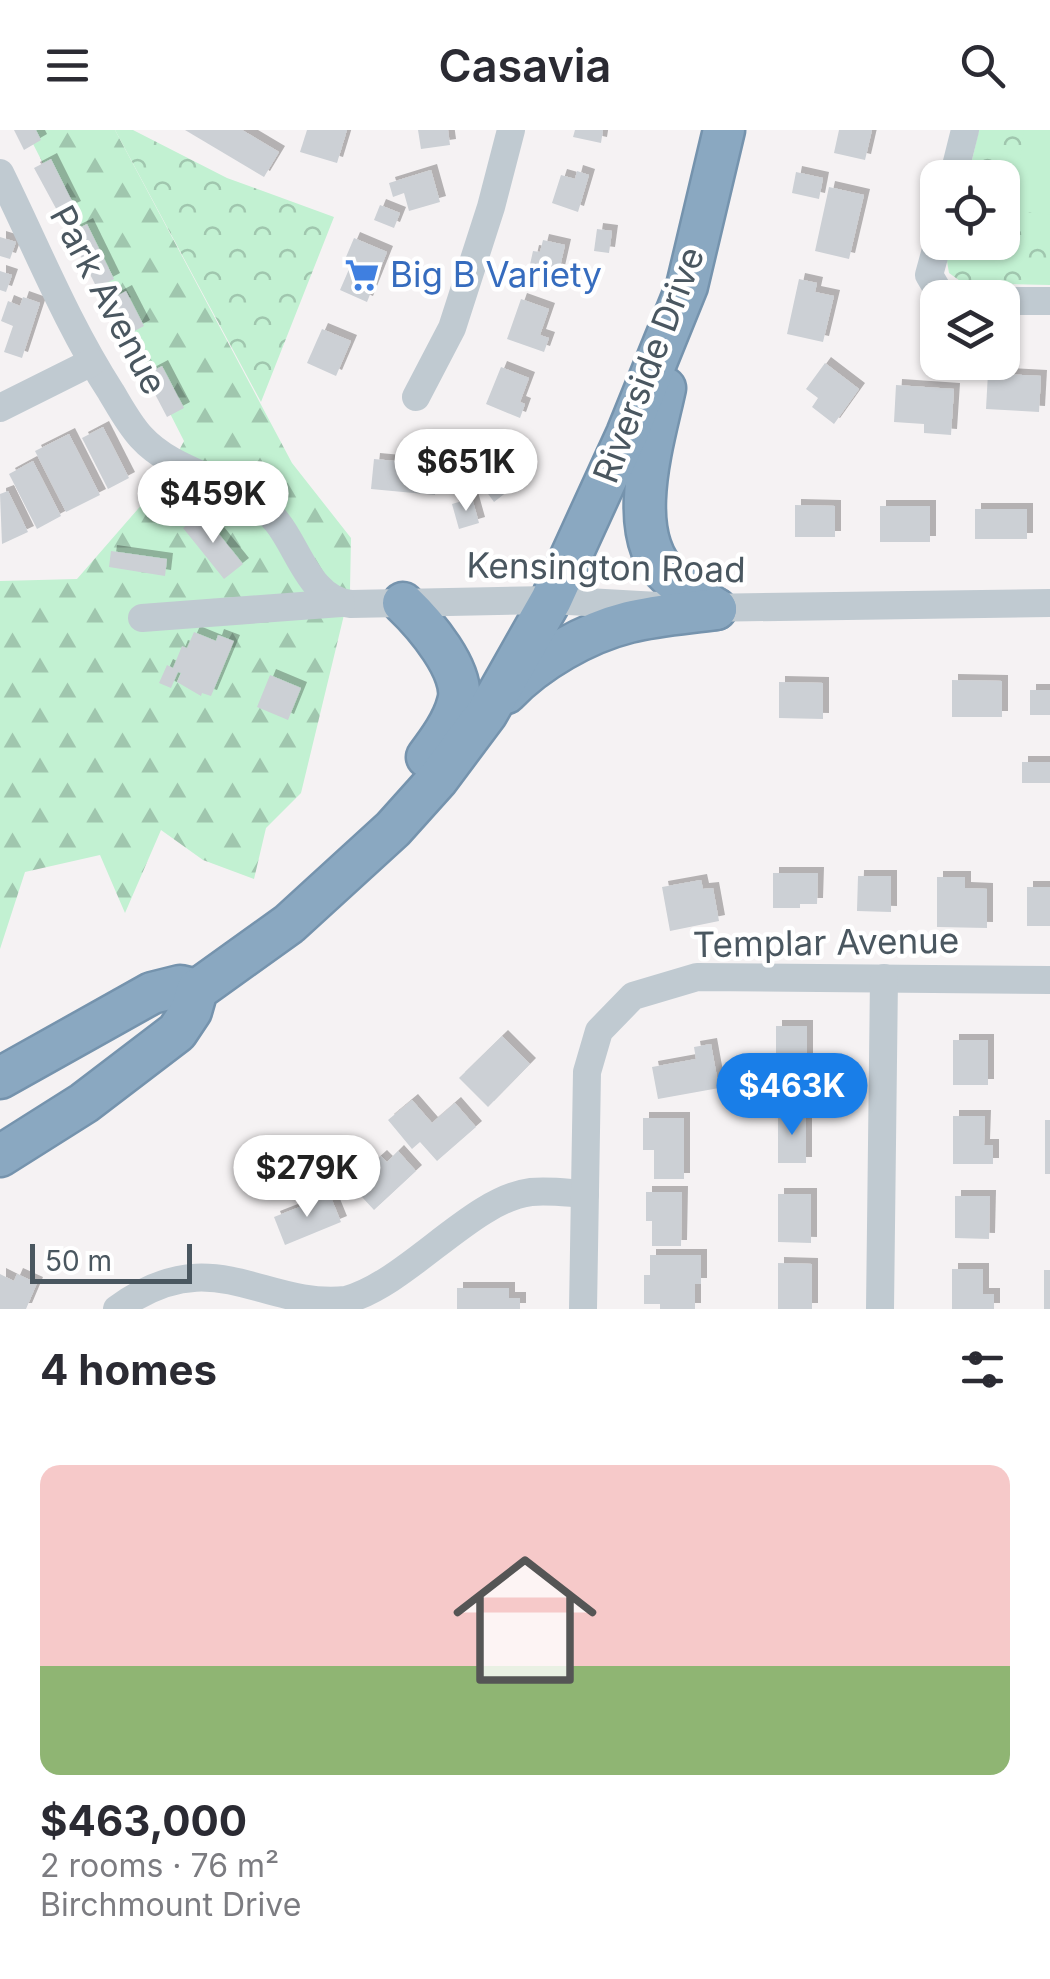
<!DOCTYPE html>
<html lang="en">
<head>
<meta charset="utf-8">
<style>
  body { margin:0; font-family:Inter,sans-serif; background:#f2f2f3; color:#2b2b33; height:100vh; display:flex; flex-direction:column; font-size:38px; white-space:nowrap }
  * { box-sizing:border-box; margin:0 }
  p { font-size:32px; color:#7c7c81 }
  .icon { flex:none; width:55px; height:55px; fill:none; stroke:currentColor; stroke-width:2; stroke-linecap:round; stroke-linejoin:round }
  .map { position:relative; height:1179px; overflow:hidden }
  .panel { display:flex; flex-direction:column; background:#fff; flex:1 }
  .panel>* { flex:none }
  .tools { position:absolute; left:920px; top:30px; display:grid; gap:20px }
  .tools a { display:grid; place-items:center; width:100px; height:100px; border-radius:20px; background:#fff; box-shadow:0 2px 8px #0004; font-size:50px }
  .scale { position:absolute; left:30px; bottom:25px; width:162px; box-sizing:border-box; padding-left:10px; border:5px solid #4a5760; border-top:0; font-size:28px; line-height:35px; white-space:nowrap; color:#4a5760; -webkit-text-stroke:8px #fff; paint-order:stroke }
  .price { position:absolute; translate:-50% -85px; padding:0 22px; border-radius:35px; background:#fff; color:#222; font-size:32px; line-height:65px; filter:drop-shadow(0 2px 5px #0008) }
  .price::after { content:''; position:absolute; left:50%; top:60px; width:30px; height:22px; margin-left:-15px; background:inherit; clip-path:polygon(0 0,100% 0,50% 100%) }
  .price.active { background:#197ee8; color:#fff }
  ul { padding:0; list-style:none }
  li { display:grid; align-content:center; gap:20px; height:530px; padding:0 40px }
  li span { display:grid; place-items:center; height:310px; border-radius:20px; color:#555 }
  li>.icon { margin-inline-start:auto }
  span .icon { width:180px; height:180px; fill:#fffc; stroke-width:1 }
  li b { font-size:42px }
  h2 { display:flex; justify-content:space-between; align-items:center; height:120px; padding:0 40px; font-size:42px }
  header { display:flex; justify-content:space-between; align-items:center; height:130px; padding:0 40px; background:#fff; font-size:45px; font-weight:600 }
  .map>svg:first-child { display:block }
  .forest { fill:url(#forest-firs) }
  .park { fill:url(#park-crowns) }
  .pitch { fill:#c2f1d2 }
  .building { fill:#ccd0d5; filter:url(#shadow) }
  .lines { fill:none; stroke-linecap:round; stroke-linejoin:round }
  .highway-casing { stroke:#7593ad; stroke-width:45 }
  .minor { stroke:#c0cad1; stroke-width:28 }
  .highway { stroke:#8aa8c1; stroke-width:40 }
  .labels { text-anchor:middle; stroke-width:9; stroke-linejoin:round; paint-order:stroke }
  .shop-label { font-size:35px; fill:#366cbe; stroke:#fff; text-anchor:start }
  .street-label { font-size:35px; fill:#4a5760; stroke:#fff }
</style>
</head>
<body>
<header><svg class="icon" aria-label="menu" viewBox="0 0 24 24"><path d="M4 6h16M4 12h16M4 18h16"/></svg>Casavia<svg class="icon" aria-label="search" viewBox="0 0 24 24"><circle cx="10" cy="10" r="6"/><path d="M15 15l6 6"/></svg></header>
<div class="map">
<svg width="1050" height="1179" viewBox="0 0 1050 1179">
  <defs>
    <pattern id="forest-firs" width="22" height="20" patternUnits="userSpaceOnUse" patternTransform="scale(2.5)"><rect width="22" height="20" fill="#c2f1d2"/><path d="M5 1l3.5 6h-7zM16 11l3.5 6h-7z" fill="#a0c6ae"/></pattern>
    <pattern id="park-crowns" width="20" height="18" patternUnits="userSpaceOnUse" patternTransform="scale(2.5)"><rect width="20" height="18" fill="#c2f1d2"/><path d="M2 6a3 3 0 1 1 6 0M12 15a3 3 0 1 1 6 0" fill="none" stroke="#a0c6ae"/></pattern>
    <filter id="shadow"><feDropShadow dx="6" dy="-6" stdDeviation="0" flood-color="#0004"/></filter>
  </defs>
  <rect width="100%" height="100%" fill="#f5f2f3"/>
  <path class="forest" d="M26 0H115L292 333 351 408 350 460 301 663 266 698 254 749 203 730 161 700 125 783 100 725 25 742 0 819V451L77 449 164 349 184 311Z"/>
  <g class="park">
    <path d="M115 0H133L227 48 334 87 261 272Z"/>
    <path d="M979 0H1050V155L963 153 949 143 947 131 952 113 1002 112V48L968 47Z"/>
  </g>
  <path class="pitch" d="M1024 0H1050V85L1014 80Z"/>
  <g class="building">
    <path d="M14 0H36L41 10 24 20Z"/>
    <path d="M185 0H242L279 22 264 47Z"/>
    <path d="M307 0H347L337 33 300 22Z"/>
    <path d="M418 0H448L450 15 421 19Z"/>
    <path d="M575 0H603L601 13 573 7Z"/>
    <path d="M839 0H872L865 30 834 23Z"/>
    <path d="M51 29 75 77 59 84 34 38Z"/>
    <path d="M431 40 440 72 409 81 404 63 393 67 389 53Z"/>
    <path d="M577 41 589 45 578 82 552 73 561 45 575 49Z"/>
    <path d="M796 42 823 48 819 69 792 63Z"/>
    <path d="M829 57 864 65 849 129 815 121Z"/>
    <path d="M380 75 400 83 394 98 374 90Z"/>
    <path d="M87 94 114 149 97 158 69 103Z"/>
    <path d="M597 99 612 101 609 123 594 121Z"/>
    <path d="M0 107 16 112 10 129 0 126Z"/>
    <path d="M354 108 387 122 367 172 340 160 353 130 346 127Z"/>
    <path d="M543 110 565 115 558 146 529 139 533 121 540 122Z"/>
    <path d="M0 141 12 145 6 162 0 160Z"/>
    <path d="M799 149 817 153 815 162 834 166 823 212 787 204Z"/>
    <path d="M126 161 144 196 127 205 109 170Z"/>
    <path d="M23 167 40 173 22 228 4 222 13 196 1 191 8 171 20 176Z"/>
    <path d="M521 169 549 179 540 205 549 208 544 222 507 209Z"/>
    <path d="M322 199 351 211 336 246 307 233Z"/>
    <path d="M825 233 859 259 834 294 812 277 818 268 806 259Z"/>
    <path d="M162 236 184 278 167 287 145 245Z"/>
    <path d="M501 237 529 248 520 272 525 274 520 288 486 274Z"/>
    <path d="M988 243 1041 246 1039 282 986 279Z"/>
    <path d="M896 255 954 259 951 305 924 303V294L894 292Z"/>
    <path d="M103 297 129 348 108 359 82 308Z"/>
    <path d="M69 304 100 365 66 382 35 321Z"/>
    <path d="M502 319 507 325 513 320 525 335 519 340 525 348 494 372 472 342Z"/>
    <path d="M374 329 438 335 435 365 371 359Z"/>
    <path d="M33 331 61 386 37 399 9 344Z"/>
    <path d="M8 361 28 402 2 414 0 364Z"/>
    <path d="M472 368 479 393 459 399 452 374Z"/>
    <path d="M795 375 835 376V407H795Z"/>
    <rect x="880" y="376" width="50" height="36"/>
    <rect x="975" y="379" width="52" height="30"/>
    <path d="M202 383 243 434 224 449 183 398Z"/>
    <path d="M111 421 167 429 165 446 109 437Z"/>
    <path d="M194 502 216 511 218 505 234 511 211 566 202 563 201 566 177 552 181 543 178 542 171 558 159 553 167 535 173 538 182 516 187 518Z"/>
    <path d="M270 545 301 558 288 590 257 577Z"/>
    <path d="M952 550 1002 551V587H952Z"/>
    <path d="M779 552 823 553V589L779 588Z"/>
    <rect x="1030" y="560" width="20" height="25"/>
    <rect x="1022" y="632" width="28" height="21"/>
    <path d="M773 743H818L817 774H800V778H773Z"/>
    <path d="M858 746H891V782L857 781Z"/>
    <path d="M937 747H965V758L987 759V798L937 797Z"/>
    <path d="M701 750 703 759 713 758 719 791 670 801 662 757Z"/>
    <rect x="1027" y="757" width="23" height="39"/>
    <path d="M776 896H807V952L776 951Z"/>
    <path d="M502 906 530 934 488 977 459 948Z"/>
    <rect x="953" y="910" width="35" height="45"/>
    <path d="M711 914 719 958 658 969 652 937 696 929 694 917Z"/>
    <path d="M412 970 432 993 455 973 476 997 437 1031 420 1012 412 1019 388 990Z"/>
    <rect x="778" y="983" width="28" height="50"/>
    <path d="M953 986H985L984 1015H993V1034H953Z"/>
    <path d="M643 988H684V1049H654V1020H643Z"/>
    <rect x="1045" y="990" width="5" height="54"/>
    <path d="M398 1021 416 1041 374 1080 350 1054 381 1026 387 1032Z"/>
    <path d="M646 1062H682L681 1116H652V1091H646Z"/>
    <path d="M778 1064H811V1113L778 1112Z"/>
    <path d="M330 1065 341 1092 285 1115 274 1087Z"/>
    <path d="M955 1066H990L989 1109 955 1108Z"/>
    <path d="M650 1125H701V1154H695V1179H660V1174H644V1145H650Z"/>
    <path d="M778 1133 812 1134V1179H778Z"/>
    <path d="M952 1139H983V1164H994V1179H952Z"/>
    <rect x="1044" y="1140" width="6" height="39"/>
    <path d="M0 1144 14 1151 17 1144 37 1153 26 1179H0Z"/>
    <path d="M457 1158H509V1168H520V1179H457Z"/>
  </g>
  <g class="lines">
    <g class="highway-casing">
      <g id="highway">
        <path d="M665 258C654 310 623 405 670 447 683 459 701 469 716 479"/>
        <path d="M403 473C423 492 467 542 458 572 453 592 439 611 427 627"/>
        <path d="M506 563C537 531 585 503 629 492 657 485 687 483 716 479"/>
        <path d="M0 948 152 863 180 856 197 860"/>
        <path d="M0 1026 84 973 177 902 191 881 197 860 289 794 393 699 437 650 487 583 551 470 627 304 687 156 724 0"/>
      </g>
    </g>
    <g class="minor">
      <path d="M0 43C36 116 67 194 111 262 120 277 129 294 141 307 177 347 243 350 277 392 299 419 310 470 351 474L551 470 658 476"/>
      <path d="M953 48 965 0"/>
      <path d="M938 112 929 145 939 162 950 168"/>
      <path d="M1002 171H1050"/>
      <path d="M416 267 452 198 491 77 511 0"/>
      <path d="M0 278 92 232"/>
      <path d="M701 478 1050 473"/>
      <path d="M142 488 341 473"/>
      <path d="M117 1179C212 1109 262 1179 346 1170 408 1153 472 1069 531 1062 549 1060 568 1063 585 1064"/>
      <path d="M583 1179 587 942 599 901 633 866 697 847 1050 850"/>
      <path d="M880 1179 884 848"/>
    </g>
    <use href="#highway" class="highway"/>
  </g>
  <defs>
    <g id="supermarket-bare" transform="scale(2.7)"><path d="M-6-5.5h2.5l.6 2H6L4.5 2H-2.5L-4.4-4H-6ZM-1.5 3.2a1.3 1.3 0 1 0 .1 0ZM3 3.2a1.3 1.3 0 1 0 .1 0Z" fill="#3f7fe0" stroke="#fff" stroke-width="2.5" paint-order="stroke"/></g>
  </defs>
  <g fill-rule="evenodd">
    <use href="#supermarket-bare" x="362" y="145"/>
  </g>
  <g class="labels">
    <g class="shop-label">
      <text x="390" y="157">Big B Variety</text>
    </g>
    <g class="street-label">
      <text transform="translate(108 170) rotate(62)" y="12">Park Avenue</text>
      <text transform="translate(649 235) rotate(-69)" y="12">Riverside Drive</text>
      <text transform="translate(606 438) rotate(1)" y="12">Kensington Road</text>
      <text transform="translate(826 813) rotate(-1)" y="12">Templar Avenue</text>
    </g>
  </g>
</svg>
<div class="tools">
<a><svg class="icon" aria-label="locate" viewBox="0 0 24 24"><circle cx="12" cy="12" r="6"/><path d="M12 2v4M12 18v4M2 12h4M18 12h4"/></svg></a>
<a><svg class="icon" aria-label="layers" viewBox="0 0 24 24"><path d="M12 4l9 5-9 5-9-5zM3 14l9 5 9-5"/></svg></a>
</div>
<div class="scale">50 m</div>
<b class="price" style="left:466px;top:384px">$651K</b>
<b class="price" style="left:213px;top:416px">$459K</b>
<b class="price active" style="left:792px;top:1008px">$463K</b>
<b class="price" style="left:307px;top:1090px">$279K</b>
</div>
<section class="panel">
<h2>4 homes<svg class="icon" aria-label="filters" viewBox="0 0 24 24"><path d="M4 7h16M4 17h16"/><circle cx="9" cy="7" r="2"/><circle cx="15" cy="17" r="2"/></svg></h2>
<ul>
<li><span style="background:linear-gradient(#f6c9c9 65%,#8fb573 0)"><svg class="icon" aria-label="home" viewBox="0 0 24 24"><path d="M3 11l9-7 9 7M6 9v11h12V9"/></svg></span><div><b>$463,000</b><p>2 rooms · 76 m²</p><p>Birchmount Drive</p></div></li>
</ul>
</section>
</body>
</html>
